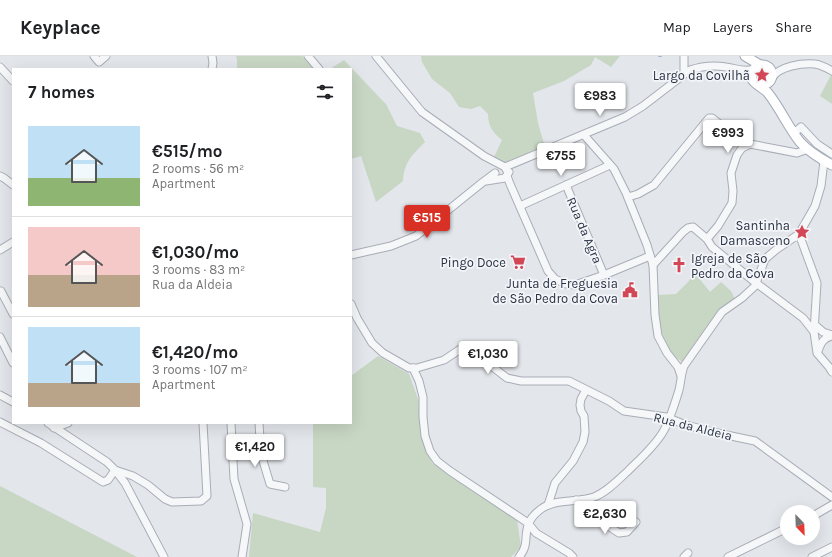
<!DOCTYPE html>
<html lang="en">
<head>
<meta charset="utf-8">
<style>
  body { margin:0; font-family:Karla,sans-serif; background:#f2f2f2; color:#202124; height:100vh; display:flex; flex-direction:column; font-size:15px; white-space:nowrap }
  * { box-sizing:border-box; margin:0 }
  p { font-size:13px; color:#757577 }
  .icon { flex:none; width:22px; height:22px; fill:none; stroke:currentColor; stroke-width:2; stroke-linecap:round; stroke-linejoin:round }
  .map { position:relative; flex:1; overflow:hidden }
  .sheet { position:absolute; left:12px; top:12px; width:340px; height:356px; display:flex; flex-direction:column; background:#fff; border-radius:0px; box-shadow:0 4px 16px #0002 }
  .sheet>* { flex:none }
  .needle { width:26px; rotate:157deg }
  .fabs { position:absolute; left:780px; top:449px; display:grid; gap:8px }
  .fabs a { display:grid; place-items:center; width:40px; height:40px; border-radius:50%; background:#fff; box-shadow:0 4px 16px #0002; font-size:20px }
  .price { position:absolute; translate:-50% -34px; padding:0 9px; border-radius:4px; background:#fff; color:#222; font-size:13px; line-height:26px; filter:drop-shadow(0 1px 2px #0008) }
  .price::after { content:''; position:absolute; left:50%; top:24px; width:12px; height:9px; margin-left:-6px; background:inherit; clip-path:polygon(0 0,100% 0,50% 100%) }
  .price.current { background:#d93025; color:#fff }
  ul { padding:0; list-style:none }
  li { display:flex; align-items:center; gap:12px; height:100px; padding:0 16px }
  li+li { border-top:1px solid #e0e0e0 }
  li span { display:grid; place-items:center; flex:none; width:112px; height:80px; border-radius:0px; color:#555 }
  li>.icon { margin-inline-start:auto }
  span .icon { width:48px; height:48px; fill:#fffc; stroke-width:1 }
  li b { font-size:17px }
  h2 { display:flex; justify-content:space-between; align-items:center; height:48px; padding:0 16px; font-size:17px }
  header { display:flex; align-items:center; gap:24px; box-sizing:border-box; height:56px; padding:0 20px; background:#fff; border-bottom:1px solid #e0e0e0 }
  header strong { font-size:19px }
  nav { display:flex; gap:22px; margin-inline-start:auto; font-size:14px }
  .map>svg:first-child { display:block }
  .green { fill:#c8d6c4 }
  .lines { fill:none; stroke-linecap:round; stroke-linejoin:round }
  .stream { stroke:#9db2cc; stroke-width:2 }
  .minor-casing { stroke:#a8adb6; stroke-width:9 }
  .major-casing { stroke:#a2aab8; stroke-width:11 }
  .minor { stroke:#f6f7f9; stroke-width:7 }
  .major { stroke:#fff; stroke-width:9 }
  .labels { text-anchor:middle; stroke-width:3.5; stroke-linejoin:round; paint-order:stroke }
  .poi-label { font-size:13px; fill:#2a3344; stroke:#f3f5f9; text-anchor:end }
  .street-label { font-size:13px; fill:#2a3344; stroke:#f3f5f9 }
</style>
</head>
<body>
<header>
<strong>Keyplace</strong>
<nav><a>Map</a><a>Layers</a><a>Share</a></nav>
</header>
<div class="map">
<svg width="832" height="501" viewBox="0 0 832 501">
  <rect width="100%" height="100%" fill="#e3e6eb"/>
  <g class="green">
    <path d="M236 0H302L313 13H237V3Z"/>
    <path d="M421 0H620L611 11 595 1 591 9 564 25 533 37 538 67 545 91 507 108 502 107 494 101 502 84C493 77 488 70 488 58L480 50 471 53 459 51 450 37 432 23 422 6Z"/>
    <path d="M344 4 380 42 386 48 397 70 420 77 425 86C412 99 404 106 403 125L376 146 361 100 351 103V13H330Z"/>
    <path d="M765 13 769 18 765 26 757 24 755 17 758 14Z"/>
    <path d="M832 17V48L820 40Z"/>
    <path d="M695 217 710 236 721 226 731 235 735 243 684 305H681C659 291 659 261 657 239L676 238 688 226Z"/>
    <path d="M378 300 409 318 419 346 423 386 432 407 517 464 521 491 511 501H249L253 457 320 476 326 452V432L313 431V367H351V320Z"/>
    <path d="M0 430 137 501H0Z"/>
  </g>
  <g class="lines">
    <path class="stream" d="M659 0H661"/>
    <g class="minor-casing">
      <g id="minor">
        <path d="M94 0 99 6 106 0"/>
        <path d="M308 0 319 13"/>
        <path d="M376 0 422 56 484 100 505 111 507 115"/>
        <path d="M0 11 13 25"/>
        <path d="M212 13 213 7 212 0"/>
        <path d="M684 18V0"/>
        <path d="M772 22C779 10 802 7 815 8 821 9 827 12 832 15"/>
        <path d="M794 77 801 71 817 88 832 98"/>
        <path d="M584 79 614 113 626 137 647 189 653 209 655 259 658 280 667 297 678 311 681 320"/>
        <path d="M505 111 625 61 643 50 690 14C702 10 714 9 726 11 736 12 744 17 754 13"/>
        <path d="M0 120 4 122 13 129"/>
        <path d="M507 120 510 128 548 215 555 223 566 228 575 229 604 219 650 200"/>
        <path d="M486 125 505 122 509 116"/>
        <path d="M566 129 604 219"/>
        <path d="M628 141 638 138 654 129 709 62H712L746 89"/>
        <path d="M520 150 610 109"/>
        <path d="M799 178 817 227 814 276 817 297 829 311 832 316"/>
        <path d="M707 183 718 170 732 147 733 135 731 117 737 99 742 92 750 88 797 97 808 93"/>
        <path d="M0 194 13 186"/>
        <path d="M351 199 391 190 416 180 483 126 495 117"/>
        <path d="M653 209 683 176 688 172 693 171 707 183 712 191 756 227 803 262 814 276"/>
        <path d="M1 235 13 258"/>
        <path d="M351 248 357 262 372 287 383 297 409 312H417L444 304 465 290 472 292 485 305 507 322 521 325H569L609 345 624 355 666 361 686 369 717 377 755 385 832 441"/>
        <path d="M815 269 823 276 832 279"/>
        <path d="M0 281 13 307"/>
        <path d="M818 295C821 287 823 282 832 280"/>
        <path d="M413 312 419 325 423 341V361L425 380 430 395 437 405 450 415 528 467 536 477 569 497 573 501"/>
        <path d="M0 339 13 346"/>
        <path d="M0 366 41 387 103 426 108 424 115 414 133 420 148 429 165 443 172 446 201 445 207 440 203 367"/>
        <path d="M48 367 107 406 115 414 125 427 164 501"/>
        <path d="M231 367 234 423 247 468 242 501"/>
        <path d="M259 367 261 398 270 428 285 431"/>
        <path d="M54 372 68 367"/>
        <path d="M576 444 587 456 619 477 627 476 636 466"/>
        <path d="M548 449 555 427 573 405 583 386 585 376 584 360 581 355 580 349 581 343 586 334"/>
        <path d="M813 460 832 449"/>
        <path d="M519 501C530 488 523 480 529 467 531 462 537 456 541 453 556 442 577 447 594 441 607 436 618 424 628 415 640 403 654 391 663 376 670 364 675 347 679 334 681 326 681 318 684 310L722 256 742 242 755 230 765 203 777 193 799 178 815 150 821 130 824 105"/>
        <path d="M684 501 688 497"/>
        <path d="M728 501 787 472"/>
        <path d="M812 501 832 491"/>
      </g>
    </g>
    <g class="major-casing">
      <g id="major">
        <path d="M745 0 760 9"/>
        <path d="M759 29C774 31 777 11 763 9 756 8 750 16 752 23 755 29 764 32 768 37 780 52 788 71 800 86 809 96 821 103 832 109"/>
      </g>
    </g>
    <use href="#minor" class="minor"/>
    <use href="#major" class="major"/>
  </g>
  <defs>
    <g id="sight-bare" transform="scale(1.2)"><path d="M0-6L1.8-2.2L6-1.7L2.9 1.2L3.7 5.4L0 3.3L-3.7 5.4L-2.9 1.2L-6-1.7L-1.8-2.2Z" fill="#d24655" stroke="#f3f5f9" stroke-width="2.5" paint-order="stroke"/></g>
    <g id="supermarket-bare" transform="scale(1.2)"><path d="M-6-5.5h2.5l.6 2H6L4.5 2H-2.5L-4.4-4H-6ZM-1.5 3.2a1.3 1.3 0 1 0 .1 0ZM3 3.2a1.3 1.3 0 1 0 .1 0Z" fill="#d24655" stroke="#f3f5f9" stroke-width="2.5" paint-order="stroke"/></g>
    <g id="church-bare" transform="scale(1.2)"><path d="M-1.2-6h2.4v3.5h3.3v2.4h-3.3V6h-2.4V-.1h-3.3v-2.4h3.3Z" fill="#d24655" stroke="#f3f5f9" stroke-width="2.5" paint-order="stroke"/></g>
    <g id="civic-bare" transform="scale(1.2)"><path d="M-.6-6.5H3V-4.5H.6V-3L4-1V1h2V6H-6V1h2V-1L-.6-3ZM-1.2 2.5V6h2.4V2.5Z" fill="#d24655" stroke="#f3f5f9" stroke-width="2.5" paint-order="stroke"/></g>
  </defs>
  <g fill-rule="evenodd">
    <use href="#sight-bare" x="762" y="19"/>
    <use href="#sight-bare" x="802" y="176"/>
    <use href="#supermarket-bare" x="518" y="206"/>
    <use href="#church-bare" x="679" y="209"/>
    <use href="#civic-bare" x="630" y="234"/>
  </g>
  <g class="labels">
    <g class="poi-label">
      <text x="750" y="24">Largo da Covilhã</text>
      <text x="790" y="174">Santinha<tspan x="790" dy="15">Damasceno</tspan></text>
      <text x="691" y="207" text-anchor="start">Igreja de São<tspan x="691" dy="15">Pedro da Cova</tspan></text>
      <text x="506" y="211">Pingo Doce</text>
      <text x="618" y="232">Junta de Freguesia<tspan x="618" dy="15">de São Pedro da Cova</tspan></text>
    </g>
    <g class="street-label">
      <text transform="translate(585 174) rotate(67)" y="5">Rua da Agra</text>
      <text transform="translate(693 370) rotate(14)" y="5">Rua da Aldeia</text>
    </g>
  </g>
</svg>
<div class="fabs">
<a><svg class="needle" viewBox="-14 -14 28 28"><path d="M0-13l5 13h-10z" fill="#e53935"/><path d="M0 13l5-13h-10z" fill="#757577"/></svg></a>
</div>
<b class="price" style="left:600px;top:61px">€983</b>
<b class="price" style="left:728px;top:98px">€993</b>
<b class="price" style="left:561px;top:121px">€755</b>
<b class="price current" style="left:427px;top:183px">€515</b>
<b class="price" style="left:488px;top:319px">€1,030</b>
<b class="price" style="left:255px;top:412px">€1,420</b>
<b class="price" style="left:605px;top:479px">€2,630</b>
<section class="sheet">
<h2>7 homes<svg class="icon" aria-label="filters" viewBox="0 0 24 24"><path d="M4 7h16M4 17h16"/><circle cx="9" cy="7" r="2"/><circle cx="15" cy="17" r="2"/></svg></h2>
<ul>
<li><span style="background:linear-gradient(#bfe0f5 65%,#8fb573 0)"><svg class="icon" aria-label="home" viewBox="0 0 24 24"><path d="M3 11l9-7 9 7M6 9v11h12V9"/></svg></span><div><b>€515/mo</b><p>2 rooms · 56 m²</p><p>Apartment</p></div></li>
<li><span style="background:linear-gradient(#f6c9c9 60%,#b9a48a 0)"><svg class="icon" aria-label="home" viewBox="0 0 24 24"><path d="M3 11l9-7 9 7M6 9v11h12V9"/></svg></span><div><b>€1,030/mo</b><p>3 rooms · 83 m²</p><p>Rua da Aldeia</p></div></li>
<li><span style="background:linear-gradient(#bfe0f5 70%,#b9a48a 0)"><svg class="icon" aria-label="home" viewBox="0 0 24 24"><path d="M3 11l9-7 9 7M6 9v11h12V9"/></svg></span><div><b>€1,420/mo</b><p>3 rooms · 107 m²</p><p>Apartment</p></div></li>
</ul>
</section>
</div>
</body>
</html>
